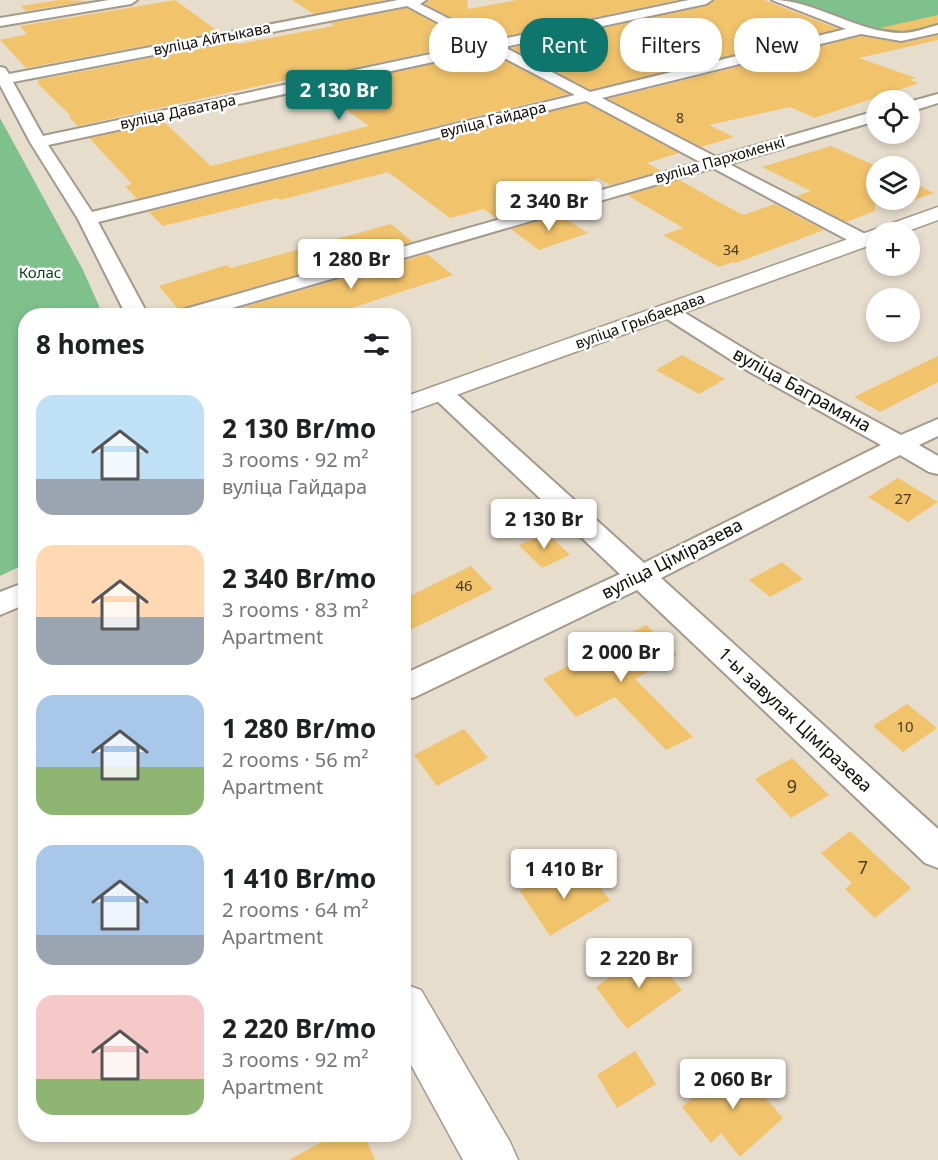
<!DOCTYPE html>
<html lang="en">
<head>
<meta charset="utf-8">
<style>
  body { margin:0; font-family:"Noto Sans",sans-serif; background:#f2f2f2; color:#202124; height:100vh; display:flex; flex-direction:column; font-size:22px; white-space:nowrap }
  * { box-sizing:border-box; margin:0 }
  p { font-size:20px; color:#757577 }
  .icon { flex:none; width:33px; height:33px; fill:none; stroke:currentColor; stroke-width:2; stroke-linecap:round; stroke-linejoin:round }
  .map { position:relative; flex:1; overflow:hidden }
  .details { position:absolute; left:18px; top:308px; width:393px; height:834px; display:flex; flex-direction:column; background:#fff; border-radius:24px; box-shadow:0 3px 9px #0003 }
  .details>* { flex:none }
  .hud { position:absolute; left:429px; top:18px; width:418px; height:54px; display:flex; gap:12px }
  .tools { position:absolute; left:866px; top:90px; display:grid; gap:12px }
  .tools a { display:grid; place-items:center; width:54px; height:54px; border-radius:50%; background:#fff; box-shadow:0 3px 9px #0003; font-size:30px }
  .price { position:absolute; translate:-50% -51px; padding:0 14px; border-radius:6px; background:#fff; color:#222; font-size:20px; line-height:39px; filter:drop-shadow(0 2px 3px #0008) }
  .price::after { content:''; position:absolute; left:50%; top:36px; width:18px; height:14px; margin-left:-9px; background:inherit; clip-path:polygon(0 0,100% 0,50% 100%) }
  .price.on { background:#0f766e; color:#fff }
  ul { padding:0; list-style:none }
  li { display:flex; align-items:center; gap:18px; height:150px; padding:0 18px }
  li span { display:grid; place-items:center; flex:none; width:168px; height:120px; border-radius:18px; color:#555 }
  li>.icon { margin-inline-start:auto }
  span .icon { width:72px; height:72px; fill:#fffc; stroke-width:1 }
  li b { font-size:26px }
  h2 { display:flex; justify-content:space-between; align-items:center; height:72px; padding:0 18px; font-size:26px }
  .chip { padding:0 21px; border-radius:24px; background:#fff; box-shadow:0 3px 9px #0003; font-size:21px; line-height:54px }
  .chip.on { background:#0f766e; color:#fff }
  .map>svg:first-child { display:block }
  .green { fill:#7ec18c }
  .building { fill:#f1c36b }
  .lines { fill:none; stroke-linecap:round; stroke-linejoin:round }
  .minor-casing { stroke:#a39a8b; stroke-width:4 }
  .tertiary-casing { stroke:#a39a8b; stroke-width:3 }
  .minor { fill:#fff; fill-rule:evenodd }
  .tertiary { fill:#fff; fill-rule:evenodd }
  .labels { text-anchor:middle; stroke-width:5; stroke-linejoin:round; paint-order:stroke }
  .far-number-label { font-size:14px; fill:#483a20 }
  .far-street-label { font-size:15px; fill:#0f0c07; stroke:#fff }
  .far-park-label { font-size:15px; fill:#003f18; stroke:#fff }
  .number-label { font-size:15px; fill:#483a20 }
  .street-label { font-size:18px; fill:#0f0c07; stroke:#fff }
  .near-number-label { font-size:18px; fill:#483a20 }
</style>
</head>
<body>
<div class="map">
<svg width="938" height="1160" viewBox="0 0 938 1160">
  <rect width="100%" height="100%" fill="#e7ddcd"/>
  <g class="green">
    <path d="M791 0H938V25L902 34H888Z"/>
    <path d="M0 118 83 270 103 315H26L25 564 0 576Z"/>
  </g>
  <g class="building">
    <path d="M59 0 88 1 26 11 21 6Z"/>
    <path d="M175 0 219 32 26 68 0 40 27 34 20 26Z"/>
    <path d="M292 0H386L314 14Z"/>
    <path d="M428 0H467L468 9 517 0H678L493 39 424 4Z"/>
    <path d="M714 0H764L839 29 590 90 511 48 706 6Z"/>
    <path d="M407 8 471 43 302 79 299 77 78 126 69 117 71 116 37 83 39 82 37 80 233 42 238 44 334 26 330 23Z"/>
    <path d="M938 15V23L915 29 902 31 880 28Z"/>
    <path d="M938 35V40L859 58 916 78 910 80 919 83 815 118 790 107 709 125 734 137 701 147 608 99 861 36 901 43Z"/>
    <path d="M489 52 569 94 137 199 125 186 132 184 89 138 164 122 211 166 369 126 317 89Z"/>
    <path d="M586 103 679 153 647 163 661 171 610 185 598 178 530 198 542 205 496 218 484 209 450 218 388 172 280 200 277 198 163 226 149 212Z"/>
    <path d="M831 146 876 166 875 211 846 222 796 196 811 191 762 167Z"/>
    <path d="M679 180 743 215 775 204 824 230 736 263 733 262 719 267 663 235 683 228 627 195Z"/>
    <path d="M909 181 934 193 899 205 887 200H909Z"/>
    <path d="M559 215 588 233 539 250 511 229Z"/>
    <path d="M391 224 413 242 178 309 159 286 227 265 231 268Z"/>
    <path d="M427 254 453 275 330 315H216Z"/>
    <path d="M682 355 725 379 699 394 656 370Z"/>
    <path d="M938 356V382L880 412 854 397Z"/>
    <path d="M898 478 938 502 908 522 868 497Z"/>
    <path d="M547 533 570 555 542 568 519 545Z"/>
    <path d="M782 562 803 579 770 597 749 580Z"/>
    <path d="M471 566 493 589 404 633V599Z"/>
    <path d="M646 625 677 655 635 679 693 737 666 750 615 697 576 717 543 679Z"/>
    <path d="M907 704 937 728 903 752 873 726Z"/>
    <path d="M464 729 488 758 437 786 414 755Z"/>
    <path d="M792 758 829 795 791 818 755 779Z"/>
    <path d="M850 831 911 888 875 918 845 889 852 883 821 853Z"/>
    <path d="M585 868 610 900 550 936 520 891 551 873 559 883Z"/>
    <path d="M650 950 682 990 627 1029 596 987Z"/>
    <path d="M635 1051 656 1084 617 1108 597 1075Z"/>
    <path d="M734 1062 783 1118 740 1157 721 1133 711 1143 682 1107Z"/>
    <path d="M336 1134H364L375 1160H289Z"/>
  </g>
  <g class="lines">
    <g class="minor-casing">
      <g id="minor">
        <path d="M109 0H137L131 4 0 26V18Z"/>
        <path d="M398 0H426L420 4 493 41 689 0H712L706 4 504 47 590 92 846 29 772 0C817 0 856 33 902 33 914 33 926 28 938 25V33L901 41 861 34 602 98 716 157 876 111V121L729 164 871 237 874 241 871 245H857L713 168 208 315H174L178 311 700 162 586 101 98 222 148 315H126L78 219 30 142 0 85V67L5 68 9 74ZM407 6 478 44 43 136 13 82ZM489 50 575 95 92 212 48 145Z"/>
        <path d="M938 94V103L909 112V102Z"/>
        <path d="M668 305 675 307 766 362 901 435 938 419V436L919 445 938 456V474L929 472 900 455 661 578 938 829V868L925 863 637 590 415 697 404 700V674L620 574 433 397 429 392 433 387 441 385 449 387 644 563 881 445 750 372 661 315 658 311 661 307Z"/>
        <path d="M26 582V604L0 615V592Z"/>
      </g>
    </g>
    <g class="tertiary-casing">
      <g id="tertiary">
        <path d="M938 207V220L905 232H876V243L404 414V397Z"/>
        <path d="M404 984 421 990 510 1142 518 1160H463L404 1052Z"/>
      </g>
    </g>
    <use href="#minor" class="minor"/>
    <use href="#tertiary" class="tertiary"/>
  </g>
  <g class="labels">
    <g class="far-number-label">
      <text x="680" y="123">8</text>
      <text x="731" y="255">34</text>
    </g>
    <g class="far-street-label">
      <text transform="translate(212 39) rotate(-11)" y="5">вуліца Айтыкава</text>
      <text transform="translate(178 112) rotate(-12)" y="5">вуліца Даватара</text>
      <text transform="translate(493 120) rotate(-14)" y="5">вуліца Гайдара</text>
      <text transform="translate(720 160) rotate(-16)" y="5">вуліца Пархоменкі</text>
      <text transform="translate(640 321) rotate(-20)" y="5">вуліца Грыбаедава</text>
    </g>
    <g class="far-park-label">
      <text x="40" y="278">Колас</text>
    </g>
    <g class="number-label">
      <text x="903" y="504">27</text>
      <text x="464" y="591">46</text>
      <text x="905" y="732">10</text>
    </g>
    <g class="street-label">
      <text transform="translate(802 390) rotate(29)" y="6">вуліца Баграмяна</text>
      <text transform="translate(672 559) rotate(-27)" y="6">вуліца Ціміразева</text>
      <text transform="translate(795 720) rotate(43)" y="6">1-ы завулак Ціміразева</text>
    </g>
    <g class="near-number-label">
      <text x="792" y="793">9</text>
      <text x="863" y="874">7</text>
    </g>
  </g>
</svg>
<div class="tools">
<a><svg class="icon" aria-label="locate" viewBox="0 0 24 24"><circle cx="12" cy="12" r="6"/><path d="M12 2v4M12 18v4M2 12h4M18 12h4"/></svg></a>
<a><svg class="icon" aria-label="layers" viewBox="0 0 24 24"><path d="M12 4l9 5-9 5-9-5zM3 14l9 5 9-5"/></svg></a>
<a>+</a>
<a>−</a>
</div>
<b class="price on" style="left:339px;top:121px">2 130 Br</b>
<b class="price" style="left:549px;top:232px">2 340 Br</b>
<b class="price" style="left:351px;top:290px">1 280 Br</b>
<b class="price" style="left:544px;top:550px">2 130 Br</b>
<b class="price" style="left:621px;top:683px">2 000 Br</b>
<b class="price" style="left:564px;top:900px">1 410 Br</b>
<b class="price" style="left:639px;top:989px">2 220 Br</b>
<b class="price" style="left:733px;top:1110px">2 060 Br</b>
<div class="hud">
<a class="chip">Buy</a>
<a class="chip on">Rent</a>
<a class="chip">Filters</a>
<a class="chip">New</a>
</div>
<section class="details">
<h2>8 homes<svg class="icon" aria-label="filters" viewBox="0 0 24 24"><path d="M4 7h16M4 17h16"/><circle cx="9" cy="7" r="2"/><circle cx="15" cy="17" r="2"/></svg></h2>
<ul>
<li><span style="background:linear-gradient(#bfe0f5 70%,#9aa5b1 0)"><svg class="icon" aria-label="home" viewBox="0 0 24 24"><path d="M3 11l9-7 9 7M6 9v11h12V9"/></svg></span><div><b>2 130 Br/mo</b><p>3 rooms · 92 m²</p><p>вуліца Гайдара</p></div></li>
<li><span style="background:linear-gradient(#ffd9b3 60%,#9aa5b1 0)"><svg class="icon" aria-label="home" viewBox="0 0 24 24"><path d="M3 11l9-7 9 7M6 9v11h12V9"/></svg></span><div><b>2 340 Br/mo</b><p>3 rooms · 83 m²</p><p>Apartment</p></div></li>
<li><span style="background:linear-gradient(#a9c7e8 60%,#8fb573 0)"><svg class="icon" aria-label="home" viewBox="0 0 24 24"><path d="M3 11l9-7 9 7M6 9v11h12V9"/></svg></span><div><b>1 280 Br/mo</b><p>2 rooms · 56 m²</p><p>Apartment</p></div></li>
<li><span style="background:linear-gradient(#a9c7e8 75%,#9aa5b1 0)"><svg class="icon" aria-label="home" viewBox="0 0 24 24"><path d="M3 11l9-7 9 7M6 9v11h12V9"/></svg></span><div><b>1 410 Br/mo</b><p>2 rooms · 64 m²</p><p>Apartment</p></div></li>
<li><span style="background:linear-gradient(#f6c9c9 70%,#8fb573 0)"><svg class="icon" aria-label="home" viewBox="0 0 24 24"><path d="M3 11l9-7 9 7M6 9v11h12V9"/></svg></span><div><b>2 220 Br/mo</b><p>3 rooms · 92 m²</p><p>Apartment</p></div></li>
</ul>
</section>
</div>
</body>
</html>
